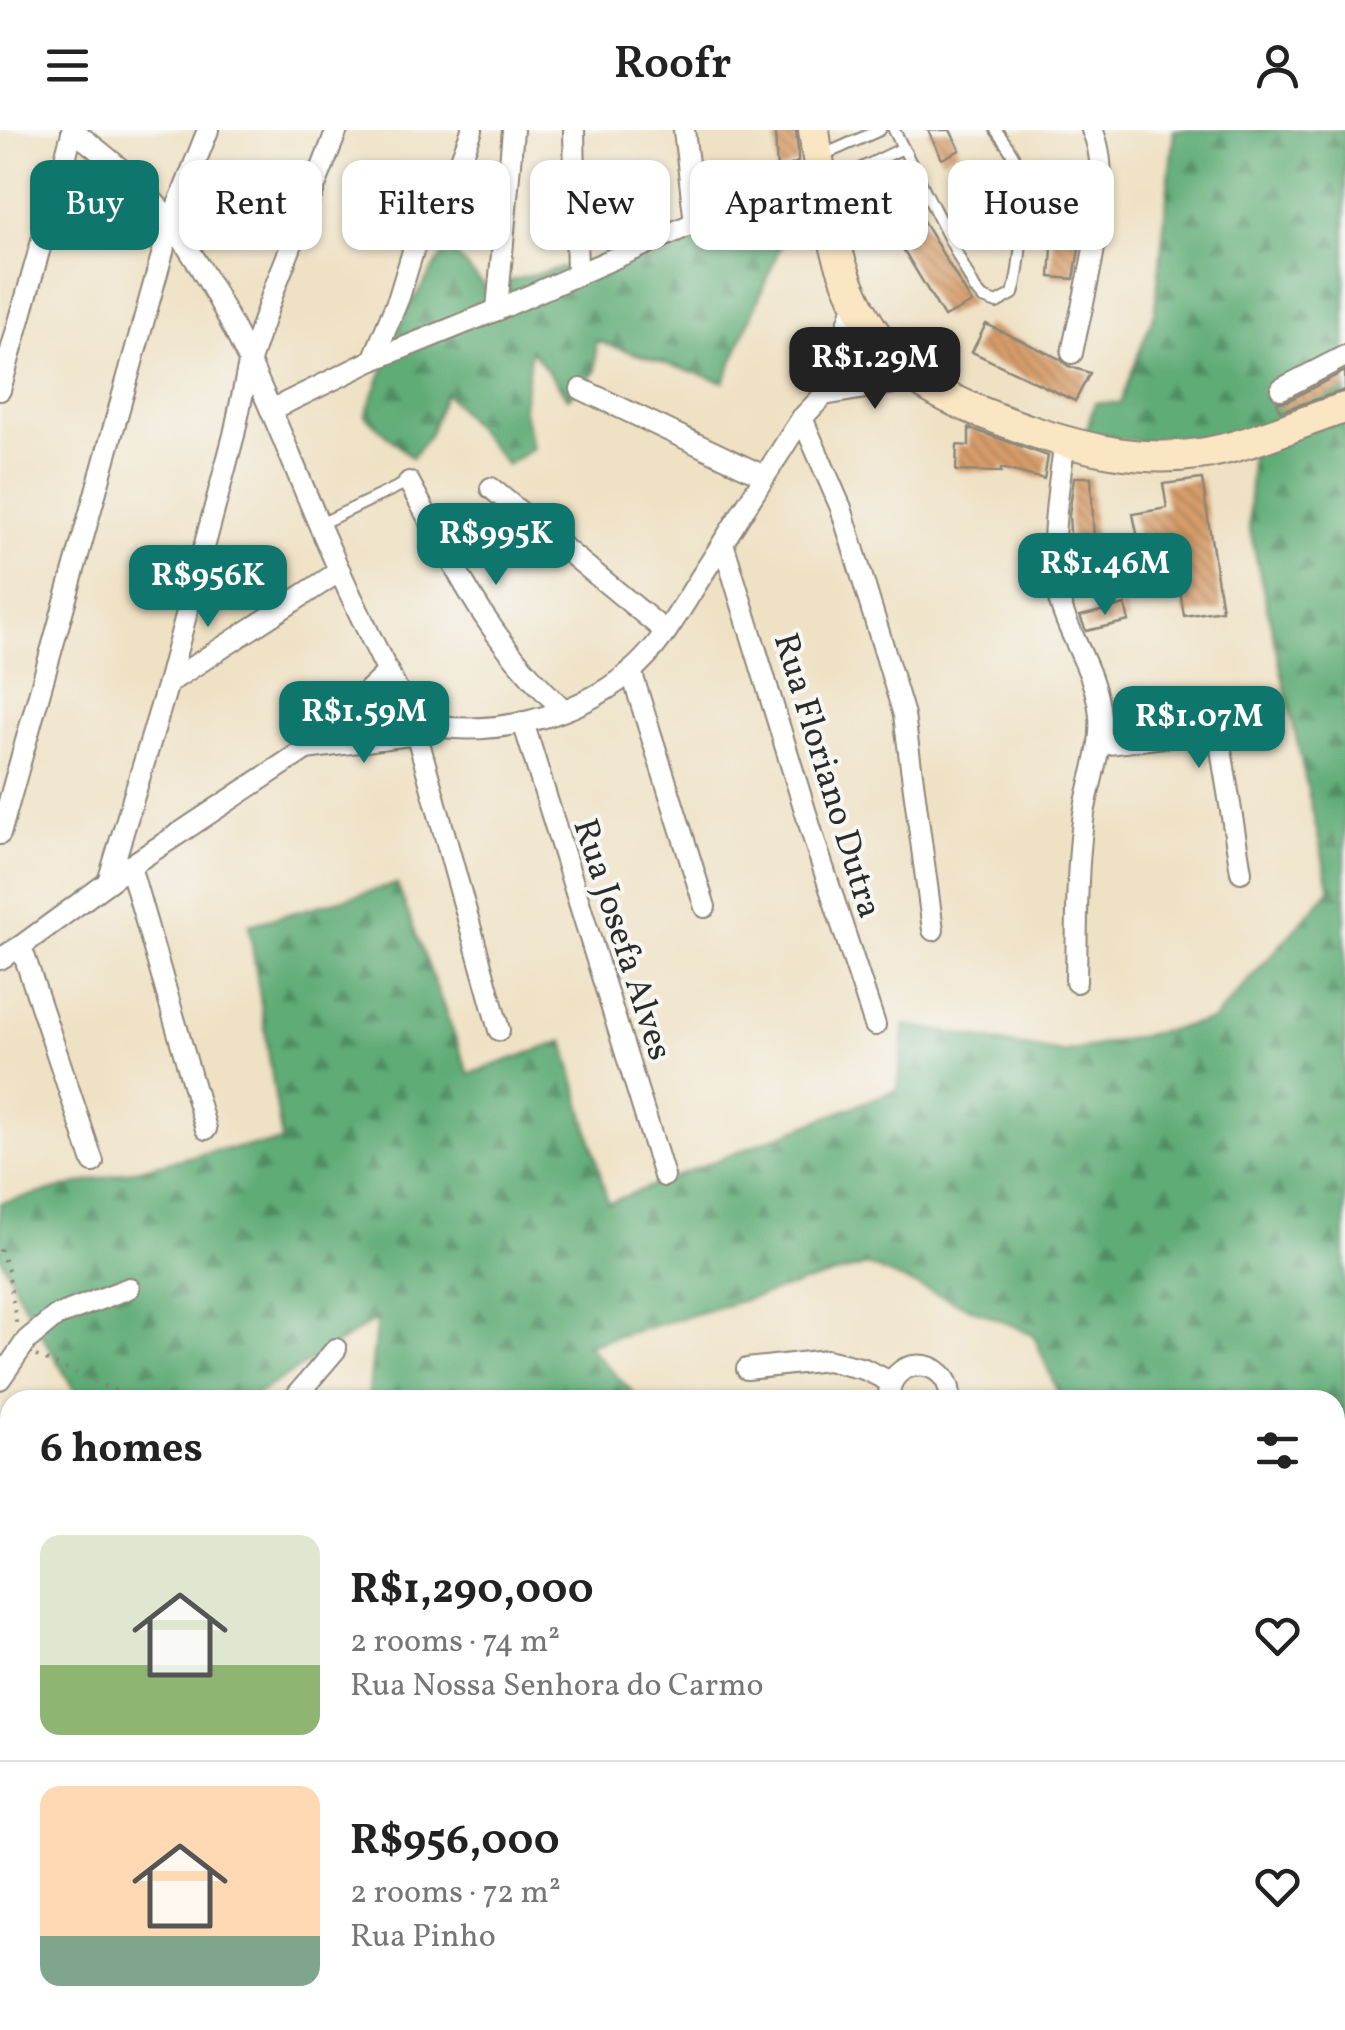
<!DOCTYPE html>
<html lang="en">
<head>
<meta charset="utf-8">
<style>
  body { margin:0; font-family:Vollkorn,serif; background:#f6f6f6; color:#222; height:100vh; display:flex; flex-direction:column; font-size:38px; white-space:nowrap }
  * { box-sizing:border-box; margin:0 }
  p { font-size:32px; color:#767676 }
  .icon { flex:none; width:55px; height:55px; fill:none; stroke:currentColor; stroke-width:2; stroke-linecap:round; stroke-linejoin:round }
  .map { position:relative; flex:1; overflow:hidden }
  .drawer { position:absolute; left:0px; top:1260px; width:1345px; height:640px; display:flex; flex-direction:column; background:#fff; border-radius:30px 30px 0 0; box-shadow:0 2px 8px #0004 }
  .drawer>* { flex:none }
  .top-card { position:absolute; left:30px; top:30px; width:1285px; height:90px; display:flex; gap:20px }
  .price { position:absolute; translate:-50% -85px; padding:0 22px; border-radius:20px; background:#0f766e; color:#fff; font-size:32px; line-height:65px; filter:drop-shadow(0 2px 5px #0008) }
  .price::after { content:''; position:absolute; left:50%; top:60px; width:30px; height:22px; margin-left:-15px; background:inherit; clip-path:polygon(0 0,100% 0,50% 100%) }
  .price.current { background:#222; color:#fff }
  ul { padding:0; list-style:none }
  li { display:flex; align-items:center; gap:30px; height:250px; padding:0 40px }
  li+li { border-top:2px solid #e0e0e0 }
  li span { display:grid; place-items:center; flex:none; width:280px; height:200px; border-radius:20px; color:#555 }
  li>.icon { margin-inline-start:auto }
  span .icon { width:120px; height:120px; fill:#fffc; stroke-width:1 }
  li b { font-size:42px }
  h2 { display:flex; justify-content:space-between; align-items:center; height:120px; padding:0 40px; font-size:42px }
  .tag { padding:0 35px; border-radius:20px; background:#fff; box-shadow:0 2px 8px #0004; font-size:35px; line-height:90px }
  .tag.current { background:#0f766e; color:#fff }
  header { display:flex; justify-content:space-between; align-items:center; height:130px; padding:0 40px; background:#fff; font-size:45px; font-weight:600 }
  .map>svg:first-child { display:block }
  .forest { fill:url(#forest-firs); stroke:#446c50; stroke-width:2.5 }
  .building { fill:url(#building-back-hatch) }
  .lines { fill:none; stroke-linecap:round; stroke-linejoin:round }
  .service-casing { stroke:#8d8678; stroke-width:14 }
  .minor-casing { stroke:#8d8678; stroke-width:24 }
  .secondary-casing { stroke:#8d8678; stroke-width:34 }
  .path { stroke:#8d8678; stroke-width:4; stroke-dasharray:2.5 8; stroke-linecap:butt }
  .service { stroke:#fff; stroke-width:10 }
  .minor { stroke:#fff; stroke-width:20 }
  .secondary { stroke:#fbe6c4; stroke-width:30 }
  .labels { text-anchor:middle; stroke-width:8; stroke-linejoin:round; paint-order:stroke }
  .street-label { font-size:35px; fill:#2b2b2b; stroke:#f6f6f2 }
</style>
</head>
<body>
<header><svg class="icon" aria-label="menu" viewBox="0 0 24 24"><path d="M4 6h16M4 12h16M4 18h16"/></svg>Roofr<svg class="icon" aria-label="person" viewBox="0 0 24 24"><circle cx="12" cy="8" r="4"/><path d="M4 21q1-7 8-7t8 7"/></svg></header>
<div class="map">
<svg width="1345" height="1900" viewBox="0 0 1345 1900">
  <defs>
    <pattern id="forest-firs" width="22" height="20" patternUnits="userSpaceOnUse" patternTransform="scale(2.5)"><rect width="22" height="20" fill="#5eac76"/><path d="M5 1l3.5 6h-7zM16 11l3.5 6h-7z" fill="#4e8c61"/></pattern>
    <pattern id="building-back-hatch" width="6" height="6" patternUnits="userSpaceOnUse" patternTransform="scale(2.5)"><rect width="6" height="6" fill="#d79d6b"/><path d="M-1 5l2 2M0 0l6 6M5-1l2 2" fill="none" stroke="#af8058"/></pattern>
  </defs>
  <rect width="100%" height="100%" fill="#f6f6f2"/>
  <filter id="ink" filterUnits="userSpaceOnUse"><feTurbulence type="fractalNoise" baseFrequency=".01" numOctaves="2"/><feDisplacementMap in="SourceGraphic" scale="20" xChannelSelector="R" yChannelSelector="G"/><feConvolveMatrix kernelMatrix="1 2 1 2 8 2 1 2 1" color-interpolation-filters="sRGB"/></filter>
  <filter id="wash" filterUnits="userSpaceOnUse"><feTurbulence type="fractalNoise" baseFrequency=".0048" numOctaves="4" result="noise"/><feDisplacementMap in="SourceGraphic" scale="40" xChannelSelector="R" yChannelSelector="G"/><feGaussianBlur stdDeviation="2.25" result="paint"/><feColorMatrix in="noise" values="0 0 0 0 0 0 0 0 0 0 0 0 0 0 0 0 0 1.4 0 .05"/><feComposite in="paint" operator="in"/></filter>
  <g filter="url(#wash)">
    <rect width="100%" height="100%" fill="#efe1c4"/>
    <g class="forest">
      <path d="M1174 0H1345V1559L1335 1556V1270H1061L1033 1204 867 1135 587 1215 640 1270H368L377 1189 248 1270H80L21 1169 0 1125V1073L213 1021 282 1012 249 795 397 754 469 944 564 911 608 1073 898 959 905 895 1063 923 1213 890 1330 760 1249 396 1251 323 1085 305 1095 273H1120L1155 181Z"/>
      <path d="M804 59 724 252 596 211V241L568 268 531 219 523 277 533 319 507 335 445 263 430 304 412 328 365 286 406 181 448 117 485 157 686 107Z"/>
      <path d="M785 1890H1096L1110 1900H826Z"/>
      <path d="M1178 1890H1299L1301 1895 1326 1900H1169Z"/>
    </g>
    <g id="blocks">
      <g class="building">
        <path d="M775 0H796L798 22V32L777 42Z"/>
        <path d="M928 0H950L960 20 942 29Z"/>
        <path d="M1058 32 1086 36V77L1074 149 1050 147Z"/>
        <path d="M913 74 972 173 944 187 885 89Z"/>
        <path d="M986 194 1060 229 1068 236 1090 243 1075 271 972 222Z"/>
        <path d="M1345 241V260L1280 281 1277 272 1287 271Z"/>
        <path d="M969 298 1048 326 1044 349 1001 338V342L956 341 957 315 969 316Z"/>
        <path d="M1074 347H1091L1095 433 1072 434 1069 386Z"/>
        <path d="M1202 349 1222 480 1184 486 1173 417 1141 423 1133 384 1167 378 1163 354Z"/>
        <path d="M1125 475 1129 491 1086 501 1080 486Z"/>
      </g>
    </g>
  </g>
  <g filter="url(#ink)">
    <use href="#blocks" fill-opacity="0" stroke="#8d8678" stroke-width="2.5"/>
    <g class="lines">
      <g class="service-casing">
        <g id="service">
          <path d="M894 0 975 159 983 168 997 173 1013 164C1022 132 1024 75 1019 42 1016 26 1005 13 996 0"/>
          <path d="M821 26 880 0"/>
          <path d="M828 54 903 18"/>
          <path d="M872 73 919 46"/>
          <path d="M982 96 1020 76"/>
          <path d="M320 394 408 352"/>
        </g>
      </g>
      <g class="minor-casing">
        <g id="minor">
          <path d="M72 0C108 27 145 57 171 93 236 183 275 292 318 392 347 460 379 526 413 591 483 611 574 589 630 542 659 518 679 482 699 450 734 396 767 342 802 288L824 265 855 173"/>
          <path d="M574 0 577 145"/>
          <path d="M684 0 695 93"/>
          <path d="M497 180 513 0"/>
          <path d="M1072 223C1083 168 1117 51 1092 0"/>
          <path d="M373 230 399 167 417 108 427 88 452 53 472 0"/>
          <path d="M581 259 764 346"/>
          <path d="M1281 259 1345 226"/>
          <path d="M0 260 73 0"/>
          <path d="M824 265 918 249"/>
          <path d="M271 280 373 230 497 180 819 38"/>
          <path d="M802 288 841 378 904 585 933 800"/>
          <path d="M1065 312C1059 350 1049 420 1056 457 1065 503 1096 539 1100 586 1103 622 1087 656 1083 691 1076 744 1077 798 1076 852"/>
          <path d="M409 352C455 438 489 512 563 579"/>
          <path d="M491 358 666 502"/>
          <path d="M723 413 816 716 875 895"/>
          <path d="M631 541 705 777"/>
          <path d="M168 553 340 441"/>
          <path d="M413 591 499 900"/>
          <path d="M523 592 664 1046"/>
          <path d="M1100 615 1204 602 1215 604 1220 613 1241 742"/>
          <path d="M306 619 417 604"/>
          <path d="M0 704 171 93 208 0"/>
          <path d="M130 736 206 999"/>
          <path d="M108 752 168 553 234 305 249 233 275 157 337 0"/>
          <path d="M21 816 130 736 306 619 388 542"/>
          <path d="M0 829 21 816 93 1032"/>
          <path d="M747 1239 827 1230 864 1239 891 1252"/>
          <path d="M0 1249 27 1210 56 1186 129 1158"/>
          <path d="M298 1270 297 1265 336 1219"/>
          <path d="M889 1270C886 1224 952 1224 950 1270"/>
          <path d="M0 1482 10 1467"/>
          <path d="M0 1542 10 1545"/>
          <path d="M0 1686 10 1698"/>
          <path d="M1335 1690 1345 1699"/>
          <path d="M134 1890 140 1900"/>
          <path d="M275 1890 280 1900"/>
          <path d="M418 1890 422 1900"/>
          <path d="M557 1890 561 1900"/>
          <path d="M697 1890V1900"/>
        </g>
      </g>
      <g class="secondary-casing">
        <path id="secondary" d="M814 0C826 90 841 187 916 248 944 270 1000 290 1034 302 1088 320 1142 332 1199 324 1246 318 1299 292 1345 278"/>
      </g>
      <g class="path">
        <path d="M0 1119 8 1141 17 1197"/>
        <path d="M36 1226C72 1241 105 1258 142 1270"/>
      </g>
      <use href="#service" class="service"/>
      <use href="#minor" class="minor"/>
      <use href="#secondary" class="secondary"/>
    </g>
  </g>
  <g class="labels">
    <g class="street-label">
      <text transform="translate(829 645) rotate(73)" y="12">Rua Floriano Dutra</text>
      <text transform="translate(624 809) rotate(72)" y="12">Rua Josefa Alves</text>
    </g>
  </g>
</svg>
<b class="price current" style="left:875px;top:282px">R$1.29M</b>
<b class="price" style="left:496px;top:458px">R$995K</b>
<b class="price" style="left:1105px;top:488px">R$1.46M</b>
<b class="price" style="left:208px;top:500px">R$956K</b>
<b class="price" style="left:364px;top:636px">R$1.59M</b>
<b class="price" style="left:1199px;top:641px">R$1.07M</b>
<div class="top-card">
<a class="tag current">Buy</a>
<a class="tag">Rent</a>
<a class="tag">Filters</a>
<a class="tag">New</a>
<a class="tag">Apartment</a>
<a class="tag">House</a>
</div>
<section class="drawer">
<h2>6 homes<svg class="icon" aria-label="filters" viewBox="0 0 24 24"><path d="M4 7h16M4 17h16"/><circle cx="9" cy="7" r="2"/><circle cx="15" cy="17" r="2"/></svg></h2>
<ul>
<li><span style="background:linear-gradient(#dfe7d0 65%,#8fb573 0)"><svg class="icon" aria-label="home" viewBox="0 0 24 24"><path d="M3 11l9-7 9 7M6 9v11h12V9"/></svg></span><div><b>R$1,290,000</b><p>2 rooms · 74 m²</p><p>Rua Nossa Senhora do Carmo</p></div><svg class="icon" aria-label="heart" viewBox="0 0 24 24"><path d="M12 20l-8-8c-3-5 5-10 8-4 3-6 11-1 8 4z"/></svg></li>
<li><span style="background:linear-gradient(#ffd9b3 75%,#7fa58c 0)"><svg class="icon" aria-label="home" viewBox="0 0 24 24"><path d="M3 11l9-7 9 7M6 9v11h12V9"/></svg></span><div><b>R$956,000</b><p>2 rooms · 72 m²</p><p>Rua Pinho</p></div><svg class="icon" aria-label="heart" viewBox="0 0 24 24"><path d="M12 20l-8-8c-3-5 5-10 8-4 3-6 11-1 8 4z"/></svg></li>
</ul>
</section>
</div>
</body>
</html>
